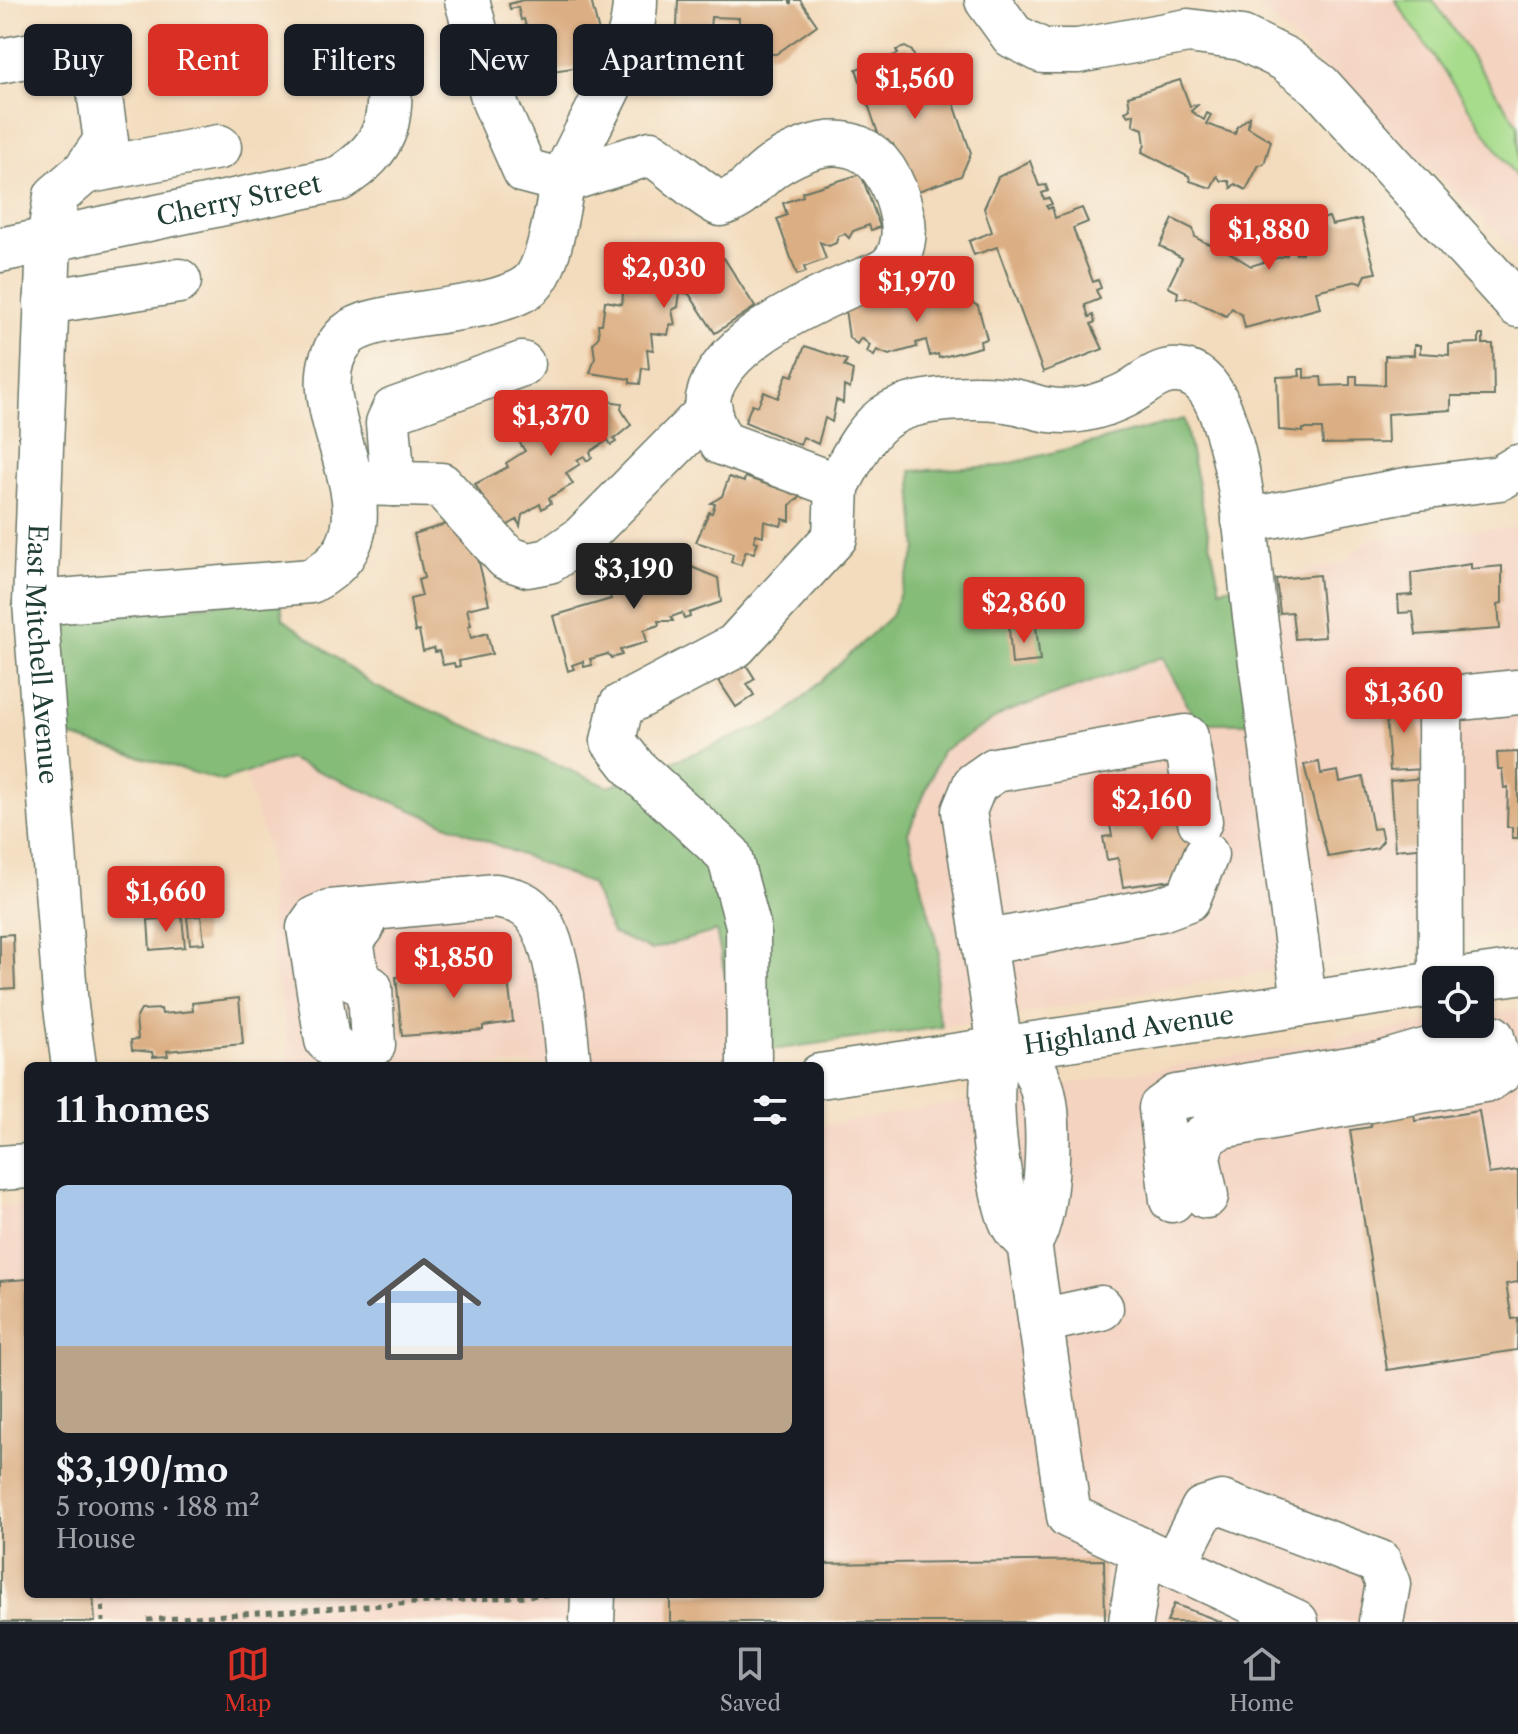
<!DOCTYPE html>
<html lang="en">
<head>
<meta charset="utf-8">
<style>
  body { margin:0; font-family:"Libre Caslon Text",serif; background:#242831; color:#f1f3f6; height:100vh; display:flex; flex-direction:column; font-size:30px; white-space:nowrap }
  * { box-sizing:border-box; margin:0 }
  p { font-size:26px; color:#9ea1a6 }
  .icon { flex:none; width:44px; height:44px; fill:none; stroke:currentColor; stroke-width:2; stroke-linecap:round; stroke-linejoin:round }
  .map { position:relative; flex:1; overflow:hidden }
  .details { position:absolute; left:24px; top:1062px; width:800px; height:536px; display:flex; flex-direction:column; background:#171b24; border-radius:12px; box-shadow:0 2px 6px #0004 }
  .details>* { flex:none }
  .guide { position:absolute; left:24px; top:24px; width:800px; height:72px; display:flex; gap:16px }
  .tools { position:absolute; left:1422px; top:966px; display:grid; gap:16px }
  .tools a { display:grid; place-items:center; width:72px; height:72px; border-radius:12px; background:#171b24; box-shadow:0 2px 6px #0004; font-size:40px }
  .price { position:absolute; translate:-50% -68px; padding:0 18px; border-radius:8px; background:#d93025; color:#fff; font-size:26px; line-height:52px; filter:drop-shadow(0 2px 4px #0008) }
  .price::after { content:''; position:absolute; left:50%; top:48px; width:24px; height:18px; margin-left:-12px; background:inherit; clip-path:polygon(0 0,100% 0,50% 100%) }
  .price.current { background:#222; color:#fff }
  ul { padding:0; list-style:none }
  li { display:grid; align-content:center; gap:16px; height:424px; padding:0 32px }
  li+li { border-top:2px solid #363941 }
  li span { display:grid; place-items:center; height:248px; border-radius:12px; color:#555 }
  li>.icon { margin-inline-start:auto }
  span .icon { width:144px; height:144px; fill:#fffc; stroke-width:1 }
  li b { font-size:34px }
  h2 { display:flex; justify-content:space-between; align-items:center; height:96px; padding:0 32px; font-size:34px }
  .chip { padding:0 28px; border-radius:12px; background:#171b24; box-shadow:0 2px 6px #0004; font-size:28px; line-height:72px }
  .chip.current { background:#d93025; color:#fff }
  .menu { display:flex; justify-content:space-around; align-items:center; height:112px; border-top:2px solid #363941; background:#171b24; font-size:22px; color:#9ea1a6 }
  .menu a { display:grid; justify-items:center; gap:4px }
  .menu .current { color:#d93025 }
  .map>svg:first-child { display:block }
  .built { fill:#f4d3c1 }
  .green { fill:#a7dc8c; stroke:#638c60; stroke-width:2 }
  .forest { fill:#85bc78; stroke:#527c56; stroke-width:2 }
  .building { fill:#dbae83 }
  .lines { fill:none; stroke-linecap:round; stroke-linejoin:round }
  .minor-casing { stroke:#697564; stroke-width:47 }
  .highway-casing { stroke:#697564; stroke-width:47 }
  .path { stroke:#697564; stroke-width:5; stroke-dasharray:6 6; stroke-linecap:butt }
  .minor { stroke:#fff; stroke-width:44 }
  .highway { stroke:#fff; stroke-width:44 }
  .labels { text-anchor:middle; stroke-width:7; stroke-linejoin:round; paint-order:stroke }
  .street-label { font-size:26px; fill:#1f3d34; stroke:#fbf7ec }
</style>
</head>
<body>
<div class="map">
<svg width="1518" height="1622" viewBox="0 0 1518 1622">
  <rect width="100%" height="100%" fill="#fbf7ec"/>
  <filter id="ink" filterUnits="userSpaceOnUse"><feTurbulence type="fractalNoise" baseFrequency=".0125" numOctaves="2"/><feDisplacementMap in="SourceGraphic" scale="16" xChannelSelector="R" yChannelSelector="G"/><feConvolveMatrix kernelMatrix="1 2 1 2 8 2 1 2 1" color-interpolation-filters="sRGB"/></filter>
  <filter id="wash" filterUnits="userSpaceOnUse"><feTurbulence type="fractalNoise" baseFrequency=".006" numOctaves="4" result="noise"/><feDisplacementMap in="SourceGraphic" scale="32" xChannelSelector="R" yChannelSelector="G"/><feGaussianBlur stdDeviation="1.8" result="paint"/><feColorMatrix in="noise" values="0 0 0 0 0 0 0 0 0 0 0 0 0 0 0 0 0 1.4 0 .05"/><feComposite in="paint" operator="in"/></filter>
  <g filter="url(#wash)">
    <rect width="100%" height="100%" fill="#f3dcbd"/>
    <g class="built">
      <path d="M1252 0H1518V252Z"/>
      <path d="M1518 527V929L942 1027 935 1003 939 951 908 833 942 752 1006 712 1163 657 1197 723 1236 585 1344 562 1370 538Z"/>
      <path d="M289 759 591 884 612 933 716 931 743 1063 289 1066 284 1013 271 960 269 853 245 774Z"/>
      <path d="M1518 1009V1622H0V1206L28 1204V1594H820V1126L1436 1022 1480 1024V1015Z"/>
    </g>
    <path class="green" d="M1395 0H1433L1518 125V180Z"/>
    <path class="forest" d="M1184 419 1220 589 1236 585 1254 723H1197L1162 657 1006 712 942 751 908 833 939 951 935 1002 942 1027 742 1054 716 931 651 950 612 933 591 884 289 759 222 781 69 736 59 622 280 597 283 619 374 686 609 787 780 719 891 616 917 549 911 471 1000 466Z"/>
    <g id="blocks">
      <g class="building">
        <path d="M523 0H591L605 56 591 59 581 73 579 67 539 73 524 19 521 20 518 7 510 9 509 4Z"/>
        <path d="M678 0H789L791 4V0H800L817 25 776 54H764L770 50 757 24H739V18L711 17 710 30 677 28Z"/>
        <path d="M905 47 912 51 923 78 928 76 932 88 943 84 947 96 951 95 971 153 961 176 910 194 893 144 883 148 856 69 898 54 896 50Z"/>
        <path d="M1180 80 1190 106 1199 104 1191 111 1204 120 1207 113 1211 115 1206 124 1235 134 1237 127 1249 117 1248 127 1271 141 1264 164 1259 165 1246 190 1235 184 1231 188 1229 181H1221L1217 176 1211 188 1190 181 1189 176 1142 152 1145 145 1143 129 1133 125 1134 114 1128 116 1125 112 1130 108 1128 96Z"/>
        <path d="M1030 161 1039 186 1046 185 1048 191 1042 193 1044 199 1049 198 1052 204 1046 206 1048 209 1052 207 1055 218 1082 208 1088 222 1073 228 1093 282 1098 280 1101 288 1096 290 1100 299 1085 305 1089 317 1093 315 1095 322 1091 324 1103 349 1043 372 997 247 974 255 969 241 992 232 984 208 998 177Z"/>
        <path d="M861 174 880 227 871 230 869 225 853 231 849 238 845 234 838 236 836 243 829 246 820 242 826 259 804 267 806 272 797 275 777 219 787 215 783 203 803 196 802 192Z"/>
        <path d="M1329 217 1332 225 1361 219 1376 273 1366 275 1362 283 1357 281 1316 291 1320 308 1245 328 1242 315 1232 308 1226 316 1189 298H1177L1178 292 1168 287 1182 258 1160 246 1173 219 1193 229 1195 237 1204 242 1220 248 1224 241 1230 244 1227 251 1251 266 1287 255 1285 247 1293 245 1296 254 1302 253 1298 239 1324 228 1322 219Z"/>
        <path d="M659 254 717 261 724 258 755 307 715 333 689 294 680 292 678 307 672 310 675 325 670 324 668 335 651 333 653 350 647 349 649 369 642 368 640 384 630 383V379L590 373 595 358 593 344 599 336 598 324H602L605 301 622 304 624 282 657 263Z"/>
        <path d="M911 288 915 303 955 293 978 306 987 339 980 341 981 347 939 358 938 354 930 356 926 340 916 343 917 347 889 355 877 350 874 356 867 352 870 345 861 338 857 344 849 338 845 309Z"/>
        <path d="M1479 335H1483V344H1493L1494 396H1451V410L1387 414 1388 443 1323 444 1322 429H1303V432L1279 430 1277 377 1300 376 1299 369H1304V378L1321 377 1322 386 1350 385V376H1357V384L1385 385V356L1414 355V345H1420V353L1449 355V344L1479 343Z"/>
        <path d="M805 346 847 360 844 366 853 370 850 389 844 386 843 403 836 400 832 422 825 418 818 444 803 437 800 445 745 422 752 404 758 406 764 392 778 398 787 374 793 376Z"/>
        <path d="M575 397 622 403 621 409 631 425 614 439 616 442 611 445 608 440 590 452 592 457 587 461 584 456 577 460 580 464 566 473 573 484 549 498 551 503 542 509 540 504 522 515 520 526 517 520 508 525 511 530 505 534 475 484 508 467 506 463 525 451 518 440 535 428 536 423 572 405Z"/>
        <path d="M729 477 744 482 745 477 802 496 790 505V521L783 519 781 526 764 521 763 536 756 534 754 541 758 542 754 553 746 551 741 565 731 562 733 554 696 542 709 512 712 513 715 504 711 503 722 496Z"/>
        <path d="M468 517 489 604 467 609 471 625 468 626 471 638 487 633 492 654 459 661 460 666 455 667 454 663 443 665 439 651 435 652 434 648 423 651 419 631 415 632 410 599 422 596 418 580 424 578 414 534Z"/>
        <path d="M672 559 718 578 721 602 689 613 690 617 684 619 682 613 671 617 673 621H658L659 625 644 630 647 642 620 650 622 655 611 658 608 654 590 659 592 665 584 667 583 661 572 665 574 669 568 671 553 616 611 599 606 584 629 577 628 573 669 566Z"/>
        <path d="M1471 564V569L1502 566V603L1498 604 1500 629 1416 635 1413 612 1399 613 1398 596 1412 595 1411 573Z"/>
        <path d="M1319 575 1325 637 1295 639 1292 612 1280 613 1276 579Z"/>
        <path d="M1036 626 1040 661 1012 664 1009 628Z"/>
        <path d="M745 663 755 679 747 684 754 695 736 707 719 681Z"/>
        <path d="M1418 699 1423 769 1390 771 1385 702Z"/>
        <path d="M1518 752V838H1512V827H1507L1508 787 1504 788 1502 769H1498L1497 753Z"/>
        <path d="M1319 762 1321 774 1338 771 1340 782 1363 777 1373 829 1380 828 1383 841 1377 848 1328 857 1304 765Z"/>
        <path d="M1423 778 1428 847 1395 850 1390 781Z"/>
        <path d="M1174 798 1178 825 1210 819 1186 878 1123 887 1118 858 1107 860 1103 837 1112 836 1107 808Z"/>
        <path d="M201 916 204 943 190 944 187 917Z"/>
        <path d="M182 917 185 947 150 950 148 920Z"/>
        <path d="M13 934 15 988 0 989V935Z"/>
        <path d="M476 963V966L506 963 513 1022 483 1026V1030L402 1036 396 977 448 970 447 966Z"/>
        <path d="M239 998 243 1044 167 1051 168 1056 153 1057 152 1052 132 1050 131 1040 138 1039 136 1019 141 1010 161 1009 162 1014 193 1011 192 1003Z"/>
        <path d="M1411 1096 1415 1121 1479 1111 1489 1174 1518 1170V1282L1506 1284 1512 1319 1518 1318 1517 1350 1387 1370 1350 1130 1371 1127 1368 1102Z"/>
        <path d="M28 1279V1594H93L95 1622H0V1281Z"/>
        <path d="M1104 1560 1105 1622H670V1594H820V1564Z"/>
        <path d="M1174 1604 1222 1622H1167Z"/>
      </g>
    </g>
  </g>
  <g filter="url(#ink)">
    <use href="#blocks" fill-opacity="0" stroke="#697564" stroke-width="2"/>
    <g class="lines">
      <g class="minor-casing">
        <g id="minor">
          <path d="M467 0 494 101 525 171 563 181C585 126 635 57 635 0"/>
          <path d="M987 0 1013 36 1043 51H1078L1188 31 1242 38 1285 59 1320 86 1518 305"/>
          <path id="s1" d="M0 61 68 48 95 61 106 141 84 172 56 196 49 240 35 603 66 1007 74 1066"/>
          <path d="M84 172 219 147"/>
          <path id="s2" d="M0 250 339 179C394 143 389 121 390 61"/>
          <path d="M46 302 179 281"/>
          <path d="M353 483 441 485 507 558 528 565 549 561 581 539 710 409"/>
          <path d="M393 484 388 423 394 410 522 364"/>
          <path d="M1244 521 1411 489 1500 478 1518 467"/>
          <path d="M35 603 311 581C419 525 286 403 344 338 355 325 379 321 394 318 430 311 502 307 530 285 550 268 557 207 563 181L651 153C676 169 694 190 720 204 749 195 755 177 778 163 843 124 887 145 902 216 906 232 903 256 890 267 880 276 859 281 846 287 801 307 720 344 708 398 705 412 716 431 722 443L837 486C850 463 865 428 890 414 922 395 997 394 1032 406 1063 416 1095 410 1125 395 1145 385 1159 366 1185 372 1207 377 1218 402 1224 421 1246 485 1247 558 1256 624 1272 750 1289 876 1304 1002"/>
          <path d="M1200 821 1186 737 995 770 975 784 964 811 1000 1047C983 1076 997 1194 1013 1225 1017 1232 1023 1238 1029 1243L1069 1516 1296 1622"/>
          <path d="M360 909 362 927 351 941 358 982 370 988"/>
          <path d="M984 943 1161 909 1188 899 1206 855"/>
          <path d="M1441 980 1440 700 1518 692"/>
          <path d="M370 988 373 1045 360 1054 342 1055 327 1040 309 928 316 918 330 912 496 896C504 898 513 899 521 903 562 922 563 1025 569 1066"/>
          <path d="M1000 1047 1031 1063C1037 1074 1042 1085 1044 1097 1051 1128 1048 1220 1029 1243"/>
          <path d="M749 1066 748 925 729 855 635 769 613 741 621 706 735 646 835 537 837 486"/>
          <path d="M1172 1200 1161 1108 1176 1097 1380 1064 1480 1035 1492 1037 1501 1071 1489 1079 1221 1126 1203 1137 1198 1158 1206 1196"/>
          <path d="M1041 1321 1101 1308"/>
          <path d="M1174 1565 1203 1509 1222 1503 1379 1562 1388 1584 1381 1622"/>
          <path d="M592 1622 593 1594"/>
          <path d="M1131 1622 1142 1550"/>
        </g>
      </g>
      <g class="highway-casing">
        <g id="highway">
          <path d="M1461 980 1518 972"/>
          <path id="s3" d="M820 1076 1436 984"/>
          <path d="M0 1168 28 1166"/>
        </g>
      </g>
      <g class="path">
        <path d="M102 1594 103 1622"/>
        <path d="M147 1620 558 1594"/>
      </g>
      <use href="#minor" class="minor"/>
      <use href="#highway" class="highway"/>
    </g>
  </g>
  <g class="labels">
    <g class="street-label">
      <text dy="9" stroke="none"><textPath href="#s2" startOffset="244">Cherry Street</textPath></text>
      <text dy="9" stroke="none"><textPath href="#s1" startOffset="714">East Mitchell Avenue</textPath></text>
      <text dy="9" stroke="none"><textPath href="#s3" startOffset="312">Highland Avenue</textPath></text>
    </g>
  </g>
</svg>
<div class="tools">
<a><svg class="icon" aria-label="locate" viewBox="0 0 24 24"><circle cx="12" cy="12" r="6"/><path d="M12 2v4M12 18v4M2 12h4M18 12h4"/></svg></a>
</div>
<b class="price" style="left:915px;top:121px">$1,560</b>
<b class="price" style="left:1269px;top:272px">$1,880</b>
<b class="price" style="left:664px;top:310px">$2,030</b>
<b class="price" style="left:917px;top:324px">$1,970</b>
<b class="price" style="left:551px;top:458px">$1,370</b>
<b class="price current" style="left:634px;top:611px">$3,190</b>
<b class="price" style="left:1024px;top:645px">$2,860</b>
<b class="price" style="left:1404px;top:735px">$1,360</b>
<b class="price" style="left:1152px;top:842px">$2,160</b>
<b class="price" style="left:166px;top:934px">$1,660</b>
<b class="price" style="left:454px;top:1000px">$1,850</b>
<div class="guide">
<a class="chip">Buy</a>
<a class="chip current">Rent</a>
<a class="chip">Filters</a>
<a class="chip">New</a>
<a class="chip">Apartment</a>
</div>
<section class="details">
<h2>11 homes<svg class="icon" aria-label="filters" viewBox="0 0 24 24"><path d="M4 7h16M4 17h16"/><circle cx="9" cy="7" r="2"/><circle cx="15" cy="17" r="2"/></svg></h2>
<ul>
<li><span style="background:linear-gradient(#a9c7e8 65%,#b9a48a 0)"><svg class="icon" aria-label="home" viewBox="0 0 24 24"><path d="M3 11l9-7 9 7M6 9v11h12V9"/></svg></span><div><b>$3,190/mo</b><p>5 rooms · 188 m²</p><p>House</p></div></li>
</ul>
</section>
</div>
<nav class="menu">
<a class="current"><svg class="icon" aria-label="map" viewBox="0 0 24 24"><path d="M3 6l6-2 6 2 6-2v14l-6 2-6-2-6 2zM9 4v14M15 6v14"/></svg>Map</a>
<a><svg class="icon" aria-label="saved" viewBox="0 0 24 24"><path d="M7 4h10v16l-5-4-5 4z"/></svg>Saved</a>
<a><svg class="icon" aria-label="home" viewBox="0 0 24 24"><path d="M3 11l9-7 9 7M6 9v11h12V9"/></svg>Home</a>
</nav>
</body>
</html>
